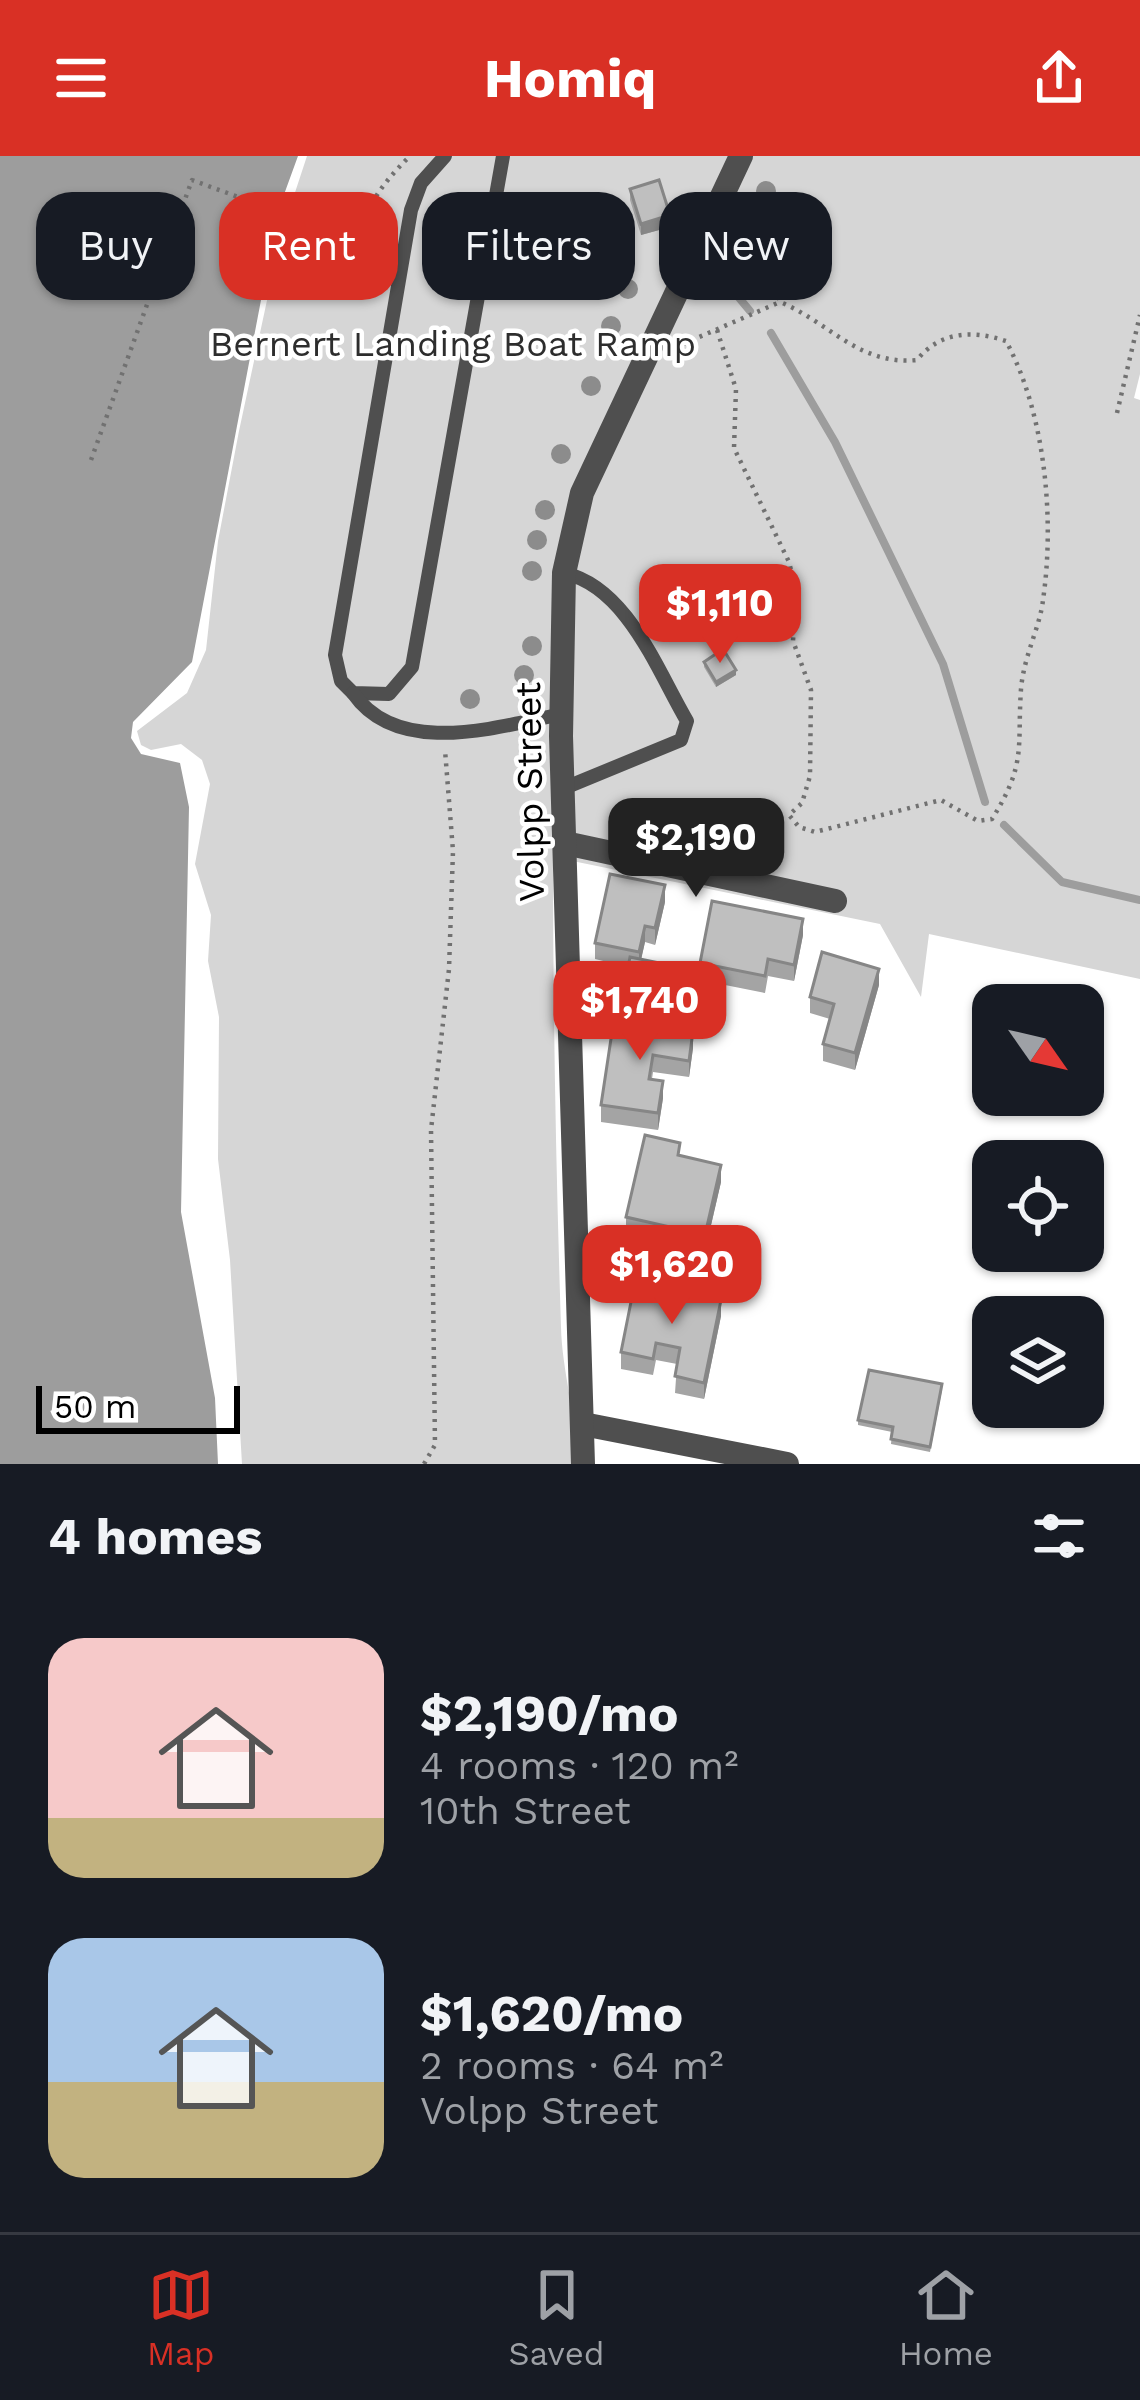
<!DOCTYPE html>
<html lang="en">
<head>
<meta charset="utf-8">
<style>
  body { margin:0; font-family:"Work Sans",sans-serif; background:#20242c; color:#f1f3f6; height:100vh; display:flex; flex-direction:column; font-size:45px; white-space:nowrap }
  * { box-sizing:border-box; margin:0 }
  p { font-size:39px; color:#9ea1a6 }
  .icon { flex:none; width:66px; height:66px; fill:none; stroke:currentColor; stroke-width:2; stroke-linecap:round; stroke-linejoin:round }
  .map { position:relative; height:1308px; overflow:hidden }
  .drawer { display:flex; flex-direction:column; background:#171b24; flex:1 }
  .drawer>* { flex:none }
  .top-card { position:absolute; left:36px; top:36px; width:1068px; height:108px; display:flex; gap:24px }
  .needle { width:78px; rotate:124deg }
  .fabs { position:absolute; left:972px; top:828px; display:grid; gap:24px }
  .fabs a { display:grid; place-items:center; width:132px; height:132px; border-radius:24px; background:#171b24; box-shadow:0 3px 9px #0004; font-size:60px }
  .scale { position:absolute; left:36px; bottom:30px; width:204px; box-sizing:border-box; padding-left:12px; border:6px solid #000; border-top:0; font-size:33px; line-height:42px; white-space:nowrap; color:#000; -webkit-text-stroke:9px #fff; paint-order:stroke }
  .price { position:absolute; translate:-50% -102px; padding:0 27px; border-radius:24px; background:#d93025; color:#fff; font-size:39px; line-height:78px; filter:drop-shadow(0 3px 6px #0008) }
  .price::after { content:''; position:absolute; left:50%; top:72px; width:36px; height:27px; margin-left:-18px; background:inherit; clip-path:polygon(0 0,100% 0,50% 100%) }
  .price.on { background:#222; color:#fff }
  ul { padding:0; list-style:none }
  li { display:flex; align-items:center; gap:36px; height:300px; padding:0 48px }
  li span { display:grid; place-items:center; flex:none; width:336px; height:240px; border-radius:36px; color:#555 }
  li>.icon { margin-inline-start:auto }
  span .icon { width:144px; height:144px; fill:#fffc; stroke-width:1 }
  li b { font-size:51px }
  h2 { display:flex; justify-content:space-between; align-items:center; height:144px; padding:0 48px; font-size:51px }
  .chip { padding:0 42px; border-radius:36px; background:#171b24; box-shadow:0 3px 9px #0004; font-size:42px; line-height:108px }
  .chip.on { background:#d93025; color:#fff }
  header { display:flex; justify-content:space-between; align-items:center; height:156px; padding:0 48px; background:#d93025; color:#fff; font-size:54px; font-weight:700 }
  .tabs { display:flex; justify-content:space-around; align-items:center; height:168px; border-top:3px solid #363941; background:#171b24; font-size:33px; color:#9ea1a6 }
  .tabs a { display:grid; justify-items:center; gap:6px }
  .tabs .on { color:#d93025 }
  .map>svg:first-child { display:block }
  .green { fill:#d6d6d6 }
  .water { fill:#9d9d9d }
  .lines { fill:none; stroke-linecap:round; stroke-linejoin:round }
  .stream { stroke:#9d9d9d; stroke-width:8 }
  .path { stroke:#717171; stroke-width:4.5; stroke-dasharray:3 6; stroke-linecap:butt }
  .lane { stroke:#4f4f4f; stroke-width:14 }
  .street { stroke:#4f4f4f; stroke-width:24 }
  .tree { fill:#8c8c8c }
  .wall { fill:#a4a4a4 }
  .shaded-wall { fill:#868686 }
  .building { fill:#bfbfbf; stroke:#868686; stroke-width:3 }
  .labels { text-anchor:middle; stroke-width:9; stroke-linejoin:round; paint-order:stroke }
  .park-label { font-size:36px; fill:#2d2d2d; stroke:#fff }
  .street-label { font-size:36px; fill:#000; stroke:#fff }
</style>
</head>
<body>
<header><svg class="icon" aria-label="menu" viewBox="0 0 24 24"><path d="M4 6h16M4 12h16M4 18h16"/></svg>Homiq<svg class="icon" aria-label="share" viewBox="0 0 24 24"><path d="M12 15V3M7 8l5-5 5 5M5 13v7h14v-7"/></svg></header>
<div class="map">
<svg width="1140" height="1308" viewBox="0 0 1140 1308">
  <rect width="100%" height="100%" fill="#fff"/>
  <path class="green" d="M307 0H1140V218L1134 242 1140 244V823L929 778 921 841 880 768 553 701C553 858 556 1014 561 1171 562 1217 578 1264 576 1308H242L230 1104 218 1003 219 861 208 805 211 759 195 708 210 628 202 604 181 588 151 594 141 589 137 575 187 537 206 494 218 385 239 275 281 79Z"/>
  <path class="water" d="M0 0H298L278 55 192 506 133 566 131 582 141 598 180 607 189 651 181 1056 215 1242 218 1308H0Z"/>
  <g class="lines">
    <g class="stream">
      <path d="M725 125 750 155"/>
      <path d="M771 177 835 286 943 508 985 646"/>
      <path d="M1004 669 1062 726 1140 744"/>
    </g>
    <g class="path">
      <path d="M374 136 352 107C358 62 378 31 410 0"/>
      <path d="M717 174 736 233 734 292 789 406 796 434 793 485 811 534 810 620 802 647 789 659 799 671 815 676 941 644 978 665 992 663C1027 607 1017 592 1021 533 1024 499 1040 471 1043 444 1055 362 1045 257 1006 185 973 174 940 175 917 204 859 210 829 166 780 146"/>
      <path d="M683 188 780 146C773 122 739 113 731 86"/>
      <path d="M1117 257 1140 159"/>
      <path d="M91 304 192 24 355 84"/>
      <path d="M424 1308 435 1289 431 974 449 813 453 695 445 594"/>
    </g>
    <g class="lane">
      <path d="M445 0 421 27 411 54 335 499 341 525 353 537 389 538 412 511 503 0"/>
      <path d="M353 537C398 602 497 571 562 558"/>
      <path d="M562 633 681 584 687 565C657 514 627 431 564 417"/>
    </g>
    <g class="street">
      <path d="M565 687 835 745"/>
      <path d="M583 1268 787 1308"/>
      <path d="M583 1308 561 580 564 417 582 337 741 0"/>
    </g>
  </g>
  <g class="tree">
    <circle cx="766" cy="35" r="10"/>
    <circle cx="683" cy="51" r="10"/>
    <circle cx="628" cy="133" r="10"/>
    <circle cx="611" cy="170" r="10"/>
    <circle cx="591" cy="230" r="10"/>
    <circle cx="561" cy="298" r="10"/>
    <circle cx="545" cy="354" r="10"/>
    <circle cx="537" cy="384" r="10"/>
    <circle cx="532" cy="415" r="10"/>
    <circle cx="532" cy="490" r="10"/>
    <circle cx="524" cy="519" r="10"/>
    <circle cx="470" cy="543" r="10"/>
    <circle cx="642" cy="653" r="10"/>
  </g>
  <g class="wall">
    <path d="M630 33 670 71 641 79 630 44Z"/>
    <path d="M704 506 736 519 716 531 704 511Z"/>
    <path d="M665 746 655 789 645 786 641 803 664 819 659 850 624 843 628 811 595 803V787Z"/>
    <path d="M803 779 794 825 768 820 765 837 700 824V807Z"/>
    <path d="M879 829 855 914 823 905V888L830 863 810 857V841Z"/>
    <path d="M614 863 693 892 689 921 653 916 652 923 663 942 658 974 601 966V949Z"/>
    <path d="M680 1000 721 1026 705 1095 626 1077V1061Z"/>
    <path d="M656 1109 652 1130 721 1160 704 1243 675 1237 677 1208 656 1204 653 1219 621 1213V1196L633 1140 604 1134V1123Z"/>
    <path d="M942 1234 930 1296 891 1288 892 1276 858 1269V1264Z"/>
  </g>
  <g class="shaded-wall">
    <path d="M670 59V71L641 79V68Z"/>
    <path d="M736 514V519L716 531V526Z"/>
    <path d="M665 729V746L655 789V772Z"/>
    <path d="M803 763V779L794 825V809Z"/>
    <path d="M645 770V786L639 813V796Z"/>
    <path d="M879 813V829L855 914V897Z"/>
    <path d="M693 875V892L689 921V905Z"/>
    <path d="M663 925V942L658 974V957Z"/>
    <path d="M721 1009V1026L705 1095V1079Z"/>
    <path d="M721 1144V1160L704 1243V1227Z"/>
  </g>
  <g class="building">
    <path d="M659 24 670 59 641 68 630 33Z"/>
    <path d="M723 493 736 514 716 526 704 506Z"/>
    <path d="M610 718 665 729 655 772 645 770 639 796 595 787Z"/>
    <path d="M712 745 803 763 794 809 768 803 765 820 700 807Z"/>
    <path d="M822 796 879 813 855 897 823 888 834 848 810 841Z"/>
    <path d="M630 801 664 808 659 838 624 831Z"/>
    <path d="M614 863 693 875 689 905 653 899 649 923 663 925 658 957 601 949Z"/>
    <path d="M645 979 680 987 678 999 721 1009 705 1079 626 1061Z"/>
    <path d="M612 1088 656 1097 650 1129 635 1126V1129L604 1123Z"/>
    <path d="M635 1126 721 1144 704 1227 675 1220 680 1192 656 1187 653 1203 621 1196Z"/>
    <path d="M869 1214 942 1228 930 1291 891 1283 893 1271 858 1264Z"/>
  </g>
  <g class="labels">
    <g class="park-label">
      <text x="453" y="200">Bernert Landing Boat Ramp</text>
    </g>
    <g class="street-label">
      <text transform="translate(529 636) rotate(-91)" y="13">Volpp Street</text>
    </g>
  </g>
</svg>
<div class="fabs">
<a><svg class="needle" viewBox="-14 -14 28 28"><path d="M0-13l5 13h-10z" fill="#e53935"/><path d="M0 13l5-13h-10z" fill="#9ea1a6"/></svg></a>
<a><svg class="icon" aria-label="locate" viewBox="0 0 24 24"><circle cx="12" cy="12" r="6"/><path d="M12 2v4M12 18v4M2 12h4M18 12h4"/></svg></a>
<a><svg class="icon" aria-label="layers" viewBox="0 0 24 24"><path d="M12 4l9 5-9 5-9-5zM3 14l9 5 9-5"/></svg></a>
</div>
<div class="scale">50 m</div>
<b class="price" style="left:720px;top:510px">$1,110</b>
<b class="price on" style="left:696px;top:744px">$2,190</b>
<b class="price" style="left:640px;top:907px">$1,740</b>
<b class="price" style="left:672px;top:1171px">$1,620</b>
<div class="top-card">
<a class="chip">Buy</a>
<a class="chip on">Rent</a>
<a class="chip">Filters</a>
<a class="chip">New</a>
</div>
</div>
<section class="drawer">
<h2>4 homes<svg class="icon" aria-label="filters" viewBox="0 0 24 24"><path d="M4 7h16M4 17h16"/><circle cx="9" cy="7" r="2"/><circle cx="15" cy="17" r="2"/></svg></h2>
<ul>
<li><span style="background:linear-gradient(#f6c9c9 75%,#c2b280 0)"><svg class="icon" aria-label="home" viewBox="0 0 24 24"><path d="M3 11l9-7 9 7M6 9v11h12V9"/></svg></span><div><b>$2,190/mo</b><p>4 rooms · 120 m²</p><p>10th Street</p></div></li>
<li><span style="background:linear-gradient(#a9c7e8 60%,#c2b280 0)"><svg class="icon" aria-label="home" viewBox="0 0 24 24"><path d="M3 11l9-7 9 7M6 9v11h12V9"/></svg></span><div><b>$1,620/mo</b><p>2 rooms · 64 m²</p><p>Volpp Street</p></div></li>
</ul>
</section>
<nav class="tabs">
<a class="on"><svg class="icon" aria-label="map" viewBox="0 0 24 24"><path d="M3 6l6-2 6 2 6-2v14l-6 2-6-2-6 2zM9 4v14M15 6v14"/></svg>Map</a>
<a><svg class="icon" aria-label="saved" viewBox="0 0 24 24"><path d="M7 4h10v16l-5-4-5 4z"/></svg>Saved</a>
<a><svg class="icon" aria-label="home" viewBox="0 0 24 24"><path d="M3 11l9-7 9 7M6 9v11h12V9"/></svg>Home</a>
</nav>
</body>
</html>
